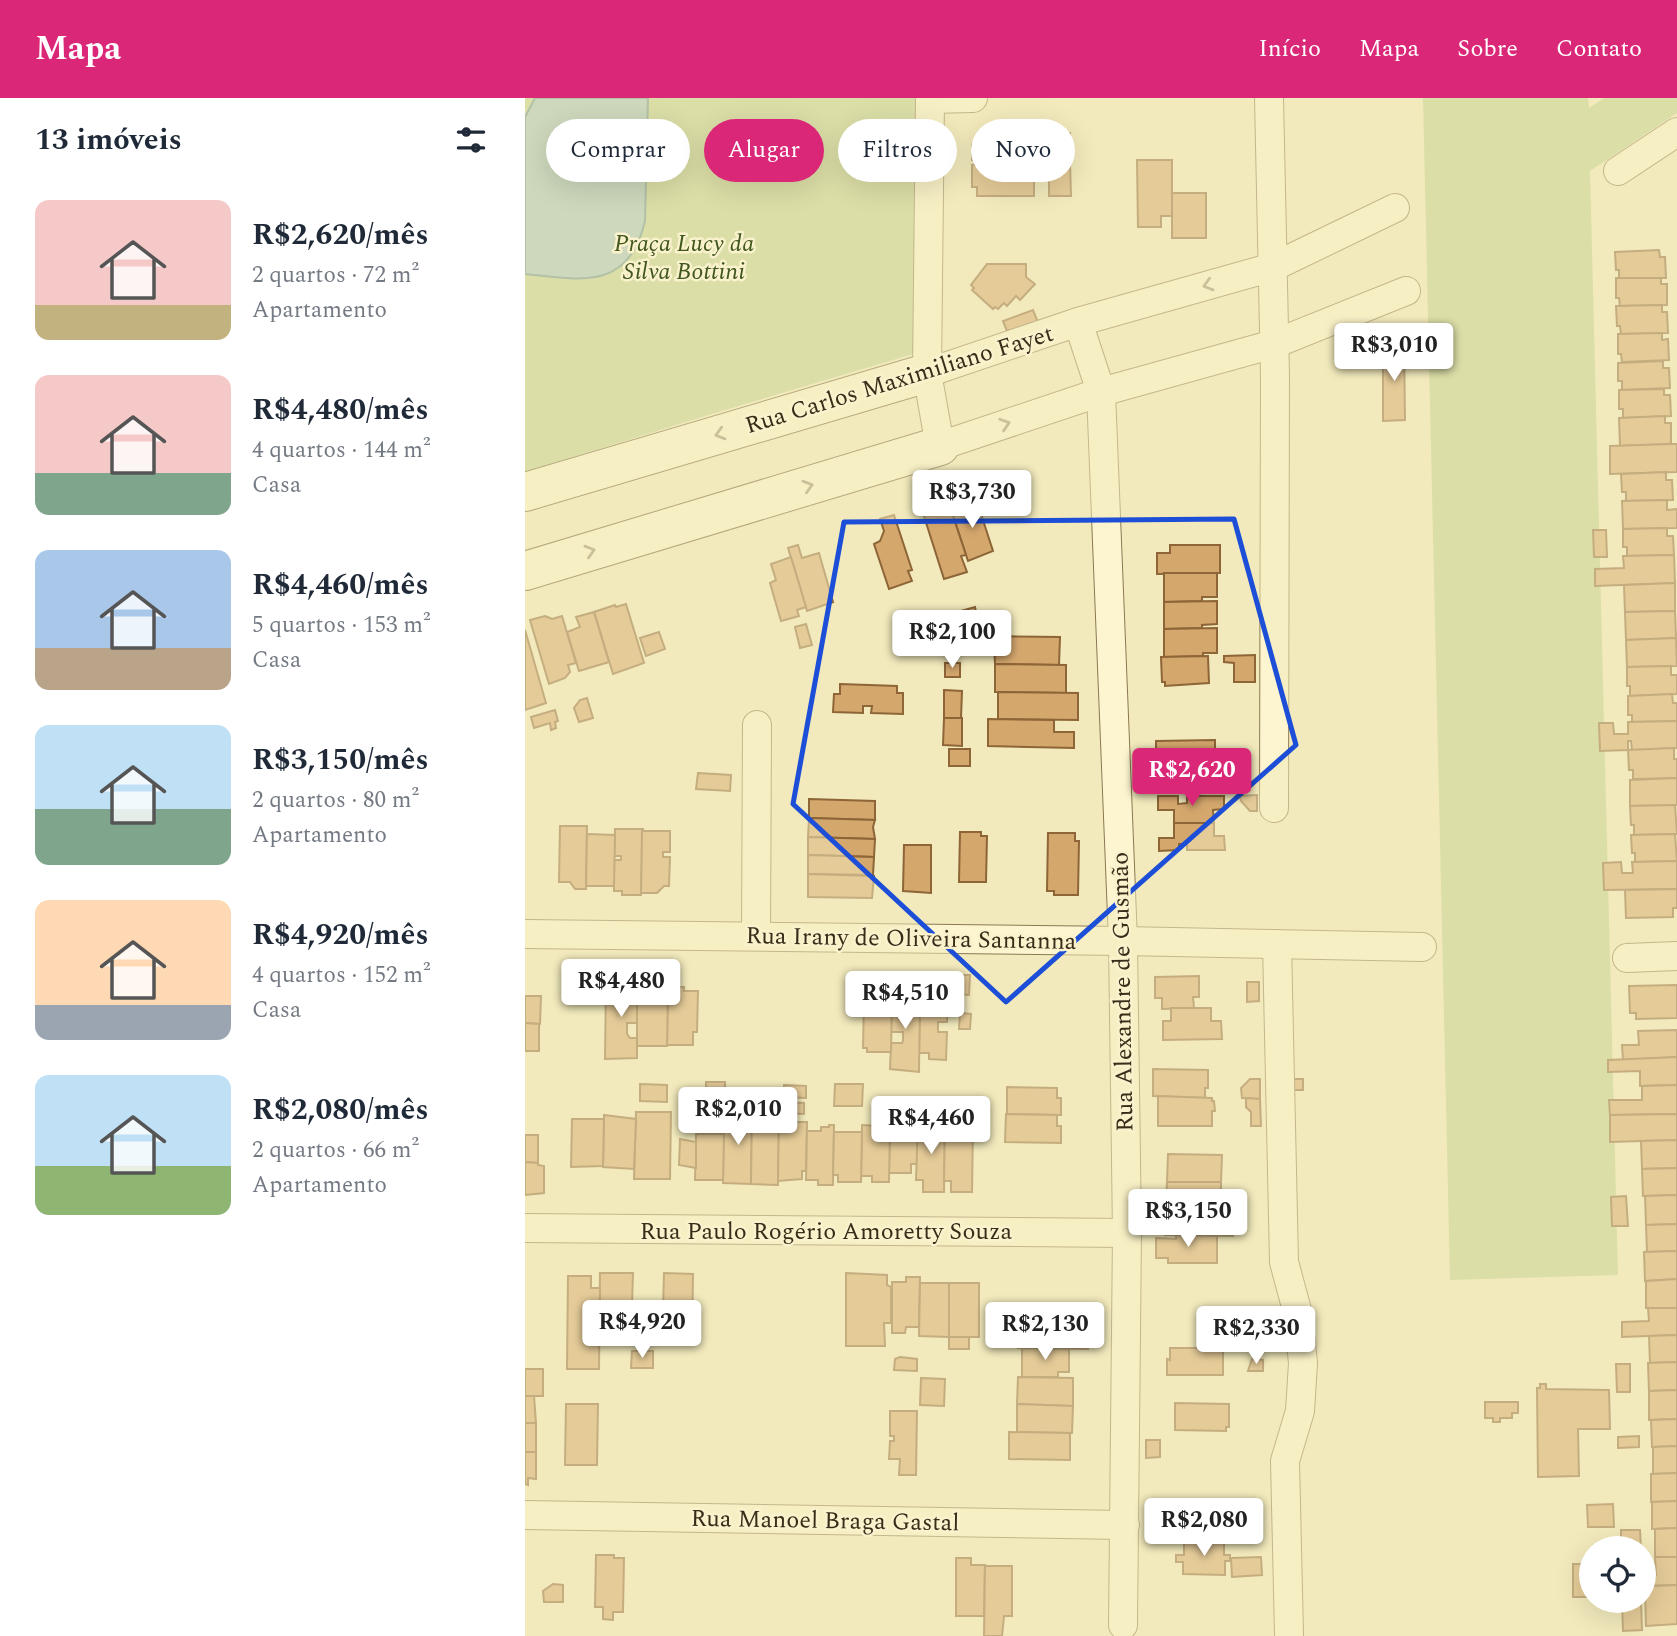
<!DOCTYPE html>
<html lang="pt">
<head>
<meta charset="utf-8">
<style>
  body { margin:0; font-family:Spectral,serif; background:#f6f6f7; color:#1f2937; height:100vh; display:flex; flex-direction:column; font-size:26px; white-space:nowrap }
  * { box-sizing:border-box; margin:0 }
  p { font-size:23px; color:#747a83 }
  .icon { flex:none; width:38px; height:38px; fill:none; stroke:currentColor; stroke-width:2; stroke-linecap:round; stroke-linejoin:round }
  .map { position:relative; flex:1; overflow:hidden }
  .drawer { display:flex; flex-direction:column; background:#fff; width:525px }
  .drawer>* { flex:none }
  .hud { position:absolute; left:21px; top:21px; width:665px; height:63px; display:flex; gap:14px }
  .fabs { position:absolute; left:1054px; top:1438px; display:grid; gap:14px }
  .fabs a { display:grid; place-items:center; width:77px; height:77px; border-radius:50%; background:#fff; box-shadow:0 7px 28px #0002; font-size:35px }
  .price { position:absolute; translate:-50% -60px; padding:0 16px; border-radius:7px; background:#fff; color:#222; font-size:23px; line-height:46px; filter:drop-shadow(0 2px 4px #0008) }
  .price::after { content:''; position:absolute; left:50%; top:42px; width:21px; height:16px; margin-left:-10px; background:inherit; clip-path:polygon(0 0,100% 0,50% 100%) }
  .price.on { background:#db2777; color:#fff }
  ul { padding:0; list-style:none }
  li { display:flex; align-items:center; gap:21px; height:175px; padding:0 35px }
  li span { display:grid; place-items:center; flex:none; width:196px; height:140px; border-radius:14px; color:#555 }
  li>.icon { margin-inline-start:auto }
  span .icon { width:84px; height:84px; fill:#fffc; stroke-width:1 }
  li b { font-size:30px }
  h2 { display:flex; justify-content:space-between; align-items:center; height:84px; padding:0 35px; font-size:30px }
  .chip { padding:0 24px; border-radius:32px; background:#fff; box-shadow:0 7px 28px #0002; font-size:24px; line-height:63px }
  .chip.on { background:#db2777; color:#fff }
  header { display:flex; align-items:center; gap:42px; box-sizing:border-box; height:98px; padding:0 35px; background:#db2777; color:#fff }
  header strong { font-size:33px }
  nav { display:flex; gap:38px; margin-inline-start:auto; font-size:24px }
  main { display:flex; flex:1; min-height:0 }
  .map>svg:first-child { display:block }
  .green { fill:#c0d18f }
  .water { fill:#a0c3bd; stroke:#67918d; stroke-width:2 }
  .building { fill:#d4a76d; stroke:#8d6537; stroke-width:2 }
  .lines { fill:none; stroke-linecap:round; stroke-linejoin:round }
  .street-casing { stroke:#8b7953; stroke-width:30 }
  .secondary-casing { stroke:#6d5a37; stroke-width:40 }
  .street { stroke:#fcf5cf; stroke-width:28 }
  .secondary { stroke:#fcf5cf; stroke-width:38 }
  .oneway { stroke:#9a9174 }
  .marked { fill:none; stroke:#1d4ed8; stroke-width:5; stroke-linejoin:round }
  .labels { text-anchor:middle; stroke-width:5; stroke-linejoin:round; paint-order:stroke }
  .park-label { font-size:24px; font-style:italic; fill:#41571e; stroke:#f9f2cc }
  .street-label { font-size:24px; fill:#392d1a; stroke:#f9f2cc }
</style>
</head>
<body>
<header>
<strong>Mapa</strong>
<nav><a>Início</a><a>Mapa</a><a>Sobre</a><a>Contato</a></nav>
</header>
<main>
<section class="drawer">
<h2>13 imóveis<svg class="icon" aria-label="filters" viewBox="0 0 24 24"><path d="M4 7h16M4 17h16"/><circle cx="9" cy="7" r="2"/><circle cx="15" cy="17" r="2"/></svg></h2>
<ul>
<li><span style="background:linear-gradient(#f6c9c9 75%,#c2b280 0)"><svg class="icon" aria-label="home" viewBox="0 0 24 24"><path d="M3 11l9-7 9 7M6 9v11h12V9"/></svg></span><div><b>R$2,620/mês</b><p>2 quartos · 72 m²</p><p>Apartamento</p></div></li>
<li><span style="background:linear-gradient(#f6c9c9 70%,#7fa58c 0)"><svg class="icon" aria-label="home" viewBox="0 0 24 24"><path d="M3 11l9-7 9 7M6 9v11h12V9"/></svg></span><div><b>R$4,480/mês</b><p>4 quartos · 144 m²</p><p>Casa</p></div></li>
<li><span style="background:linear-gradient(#a9c7e8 70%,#b9a48a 0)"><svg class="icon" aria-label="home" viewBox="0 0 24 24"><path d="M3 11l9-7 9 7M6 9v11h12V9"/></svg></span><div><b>R$4,460/mês</b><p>5 quartos · 153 m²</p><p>Casa</p></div></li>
<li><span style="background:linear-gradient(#bfe0f5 60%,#7fa58c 0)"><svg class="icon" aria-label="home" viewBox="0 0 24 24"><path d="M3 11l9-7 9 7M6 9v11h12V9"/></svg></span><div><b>R$3,150/mês</b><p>2 quartos · 80 m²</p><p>Apartamento</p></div></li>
<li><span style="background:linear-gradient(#ffd9b3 75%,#9aa5b1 0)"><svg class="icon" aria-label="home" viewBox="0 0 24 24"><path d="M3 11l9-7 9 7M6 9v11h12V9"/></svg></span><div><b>R$4,920/mês</b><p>4 quartos · 152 m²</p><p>Casa</p></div></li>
<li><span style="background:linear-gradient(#bfe0f5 65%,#8fb573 0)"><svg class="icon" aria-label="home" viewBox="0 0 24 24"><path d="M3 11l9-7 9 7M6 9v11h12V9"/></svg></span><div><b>R$2,080/mês</b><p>2 quartos · 66 m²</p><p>Apartamento</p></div></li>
</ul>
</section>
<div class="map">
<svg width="1152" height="1538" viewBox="0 0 1152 1538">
  <rect width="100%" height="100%" fill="#f2eabc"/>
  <g class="green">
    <path d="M0 0H399L395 254 177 319 0 374Z"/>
    <path d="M898 0H1063L1064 10 1079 0H1152V15L1065 73 1093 1177 925 1182Z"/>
  </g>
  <path class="water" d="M10 0H123L120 123C104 193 56 182 0 176V19Z"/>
  <g class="building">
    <path d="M478 35H512V65H454V62H447V46L453 39H478Z"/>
    <rect x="516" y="35" width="29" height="30"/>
    <path d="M612 62H647V118H636V129H613Z"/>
    <path d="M454 65H509V98H452V89H447V67Z"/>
    <path d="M515 65H545L546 98H524V82H515Z"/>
    <rect x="647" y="95" width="34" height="45"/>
    <path d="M1134 152 1135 159H1140L1141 180H1094V172H1091L1090 154Z"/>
    <path d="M462 166H501V179L510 186 495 202 491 198 482 208 479 205 473 211 470 209 468 211 447 192 449 190 446 187Z"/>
    <path d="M1091 180H1136V186H1142V207L1095 208 1094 200H1091Z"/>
    <path d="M1137 207V214H1142L1143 235 1096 236 1095 228H1092L1091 208Z"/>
    <path d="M508 212 514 227 488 236 486 232 482 233 478 223Z"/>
    <path d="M1137 235V242L1143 241 1144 262 1097 264 1096 256H1093V236Z"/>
    <path d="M868 245H879L880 322 858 323V251H868Z"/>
    <path d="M1138 263V270H1144L1145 290 1097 292V283H1093V265Z"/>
    <path d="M1139 291V297H1145L1146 318 1098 320V311H1094V292Z"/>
    <path d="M1140 318V325H1146V346L1095 348 1094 320Z"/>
    <path d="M1146 346H1152V374L1085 376V348Z"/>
    <path d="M1141 374V382H1147L1148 402 1101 403V394H1097L1096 376Z"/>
    <path d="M448 401 451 411 454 410 468 453 443 463 425 408Z"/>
    <path d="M1142 402V412L1152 411V430L1098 431 1097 403Z"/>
    <path d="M425 409 441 457 436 458 442 474 419 481 398 415 411 410 413 414Z"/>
    <path d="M369 417 387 472 383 473 387 483 364 491 349 446 355 443 359 433 355 421Z"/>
    <path d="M1142 430V438H1148L1149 457 1102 458V449H1098V431Z"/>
    <path d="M1068 432H1081L1082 459H1069Z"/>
    <path d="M273 447 277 460 294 455 308 504 282 513 263 450Z"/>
    <path d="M645 447H695V475L632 476V455H645Z"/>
    <path d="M1149 457 1150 485 1070 488V471L1099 470 1098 458Z"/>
    <path d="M266 459 281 509 272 512 274 518 256 523 245 485 251 482 246 466Z"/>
    <path d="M639 475H692V499H677V503L639 504Z"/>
    <path d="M1150 485V513L1100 514 1099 487Z"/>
    <path d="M692 503V526L677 527V530L639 531V504Z"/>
    <path d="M101 506 119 565 88 576 69 514 90 507 91 509Z"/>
    <path d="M450 509 454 529 448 531 447 527 433 530 429 515Z"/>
    <path d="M1150 513 1151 540 1101 542 1100 514Z"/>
    <path d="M69 514 84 564 54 573 42 534 55 529 51 519Z"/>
    <path d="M20 518 27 521 37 518 51 565 43 567 45 574 40 580 24 586 5 522Z"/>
    <path d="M281 526 287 547 275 550 270 529Z"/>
    <path d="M692 530V555H678V558L639 559V531Z"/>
    <path d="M0 532 21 605 0 612Z"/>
    <path d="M134 534 140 551 121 558 115 540Z"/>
    <path d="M462 538 535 539 534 567 470 566 469 542H462Z"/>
    <path d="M1151 540 1152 568 1102 569 1101 542Z"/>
    <path d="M730 557V584H709V565L699 564V558Z"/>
    <path d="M683 558 684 585 640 588V584H637L636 559Z"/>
    <rect x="420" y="565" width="15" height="14"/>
    <path d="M470 566 541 567V595L470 594Z"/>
    <path d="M1146 568V577H1152V596L1105 598V588H1102V569Z"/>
    <path d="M315 586 372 588V595H378V616L346 615 347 608H338V615L308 614 309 596H315Z"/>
    <path d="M419 592 437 593 436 620H419Z"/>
    <path d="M473 594 553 595V622L473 621Z"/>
    <path d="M1147 596 1148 605H1152V623L1107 624V617H1103V598Z"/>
    <path d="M62 600 68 620 54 624 49 610 55 602Z"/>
    <path d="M30 612 33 623 30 624 31 630 26 632 25 625 9 630 6 619Z"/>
    <path d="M419 620H437V648L418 647Z"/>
    <path d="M463 621 529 622V634H549V650L463 648Z"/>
    <path d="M1152 623V650L1107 652 1106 643H1103V652L1075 653 1074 625H1088L1089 636H1103V624Z"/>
    <path d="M690 642V658L685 659V669L635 670V657H631V643Z"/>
    <path d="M1149 650V661H1152V680L1108 681V672H1104L1103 652Z"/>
    <rect x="424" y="651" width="21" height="17"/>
    <path d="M173 675 206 677 205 693 171 691Z"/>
    <path d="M1152 680V707L1105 708V682Z"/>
    <path d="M732 697V713H725L716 703 715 698Z"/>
    <path d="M633 698H653V706L662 705V698H699V711L688 712 689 725H649V712H633Z"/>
    <path d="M284 701 350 703V722L284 720Z"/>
    <path d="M1150 707 1152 736 1109 737V727H1106L1105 708Z"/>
    <path d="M284 720 350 722 348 729 350 741 283 739Z"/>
    <path d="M649 725H689V738H699L700 752H662V746H654V752L634 753V740H649Z"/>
    <path d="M35 728H62L61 791H50L45 784H34Z"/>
    <path d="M90 731H118L116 797H97V793H89V762H96V758H89Z"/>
    <path d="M117 733H145V754H138V759H145L144 788H139L132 795H116Z"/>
    <path d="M435 734H456V738H462L461 784H434Z"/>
    <path d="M523 735H550V743H554L553 797H529V793H522Z"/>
    <path d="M62 736 90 737 89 788H61Z"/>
    <path d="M1150 736 1152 763 1110 764V755H1107L1106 737Z"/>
    <path d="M283 739 350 741 349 759 283 757Z"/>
    <path d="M379 747H406V795L378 793Z"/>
    <path d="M283 757 349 759 348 777 283 776Z"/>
    <path d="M1152 763V791L1079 792 1078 765 1096 764 1097 775H1108L1107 764Z"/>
    <path d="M283 776 349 778 347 800 283 799Z"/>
    <path d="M1152 791V810H1148V819L1101 820 1100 792Z"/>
    <path d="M434 877H445L444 897 434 896Z"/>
    <path d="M674 878V899H668L669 910 637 911V900H630V879Z"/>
    <path d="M81 883H113L112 925H102V936L105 940H112V960L80 961Z"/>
    <path d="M722 884H734V903L722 904Z"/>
    <path d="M403 887H423L422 924H413V934H422L421 962 404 961V955H394L395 901H403Z"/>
    <path d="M1152 887V920L1111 921V915H1105L1104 888Z"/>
    <path d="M143 889H159V893H173L172 934H168V947H142Z"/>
    <path d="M367 889H381V899H386V902H395L394 974 365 971 366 945H377L378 943V934H366Z"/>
    <path d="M128 892H143L142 948H112V899H125Z"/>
    <path d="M0 898H16L15 926 0 925Z"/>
    <path d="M339 900H367L366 954H342V950H338Z"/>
    <path d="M646 910H686V923H696L697 941 638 942V923H646Z"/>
    <path d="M435 915 446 916 445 931H434Z"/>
    <path d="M0 925 14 926V953H0Z"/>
    <path d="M1152 932V959L1098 962 1097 947H1114L1113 933Z"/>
    <path d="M1152 959V987L1115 988V973L1083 974V962Z"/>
    <path d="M628 971 683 972V990H680V1000L628 998Z"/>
    <path d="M725 981H735V1001L717 1000 716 990Z"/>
    <rect x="762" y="981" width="16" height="11"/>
    <rect x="181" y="984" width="19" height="14"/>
    <path d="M115 986 142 987V1004L115 1003Z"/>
    <path d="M310 986H338L337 1008H309Z"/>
    <path d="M259 987 281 988V1000L259 999Z"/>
    <path d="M1152 987V1016L1085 1017 1084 1002H1117V988Z"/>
    <path d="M482 989 532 990V1000H536V1017L482 1016Z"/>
    <path d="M633 998 687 1000V1003H689L690 1013H687V1028H633Z"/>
    <path d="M721 1000 735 1001 736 1028H726V1014L721 1009Z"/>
    <path d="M255 1004 279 1005V1016L255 1015Z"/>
    <path d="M207 1011H227L226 1086 198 1085 199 1018H207Z"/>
    <path d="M227 1011H247V1020H254L253 1087 226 1086Z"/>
    <path d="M111 1014H146L145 1081H109Z"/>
    <path d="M254 1016 270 1017V1024H282L281 1073H277V1081L253 1083Z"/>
    <path d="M481 1016 532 1017V1028H536V1045L480 1044Z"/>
    <path d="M1152 1016V1042L1085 1044V1017Z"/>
    <path d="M79 1017 111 1021 109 1071 78 1069Z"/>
    <path d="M47 1021H79L78 1068 46 1069Z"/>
    <path d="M365 1023H393L392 1066H386V1075H364Z"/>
    <path d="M393 1024H420L419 1094H398V1082H391Z"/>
    <path d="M420 1025H448L447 1094H426V1083H419Z"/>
    <path d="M304 1027H309L308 1087H293V1082H281L282 1033H296V1029H304Z"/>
    <path d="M337 1027 365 1029 364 1084H347V1078H336Z"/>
    <path d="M309 1034H337L336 1084H313V1077H308Z"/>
    <path d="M171 1036H199L198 1082H170Z"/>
    <path d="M0 1037H13V1065L0 1064Z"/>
    <path d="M155 1041 171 1044V1070L154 1067Z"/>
    <path d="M1152 1042V1070L1117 1071 1116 1043Z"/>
    <path d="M643 1056 697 1057 696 1084H642Z"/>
    <path d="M0 1064 13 1065V1067L19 1068V1095L0 1097Z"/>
    <path d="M1152 1070V1097L1118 1098 1117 1071Z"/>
    <path d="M642 1084H696V1112L641 1111Z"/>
    <path d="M1152 1097V1126L1121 1127 1120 1098Z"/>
    <path d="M1101 1098 1103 1128H1087L1086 1099Z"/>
    <path d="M640 1111 708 1112V1138L640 1137Z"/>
    <path d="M1152 1126V1153L1122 1154 1121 1127Z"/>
    <path d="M651 1137 692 1138V1165H643V1160H631V1140L651 1141Z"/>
    <path d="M1152 1153V1181L1120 1183 1119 1154Z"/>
    <path d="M75 1175H108L107 1208H100V1214H107V1234L74 1233Z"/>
    <path d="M139 1175 168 1176 167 1247H137Z"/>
    <path d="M321 1175 362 1177V1187L366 1189V1225H359L360 1248H321Z"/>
    <path d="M43 1178H66V1190H75L74 1271H42Z"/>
    <path d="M381 1179H395L394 1229H381L380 1235H367V1184H381Z"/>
    <path d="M1152 1181V1210H1121V1183Z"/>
    <path d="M395 1185H424V1239L394 1238Z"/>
    <rect x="424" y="1185" width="30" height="54"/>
    <path d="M1123 1210H1152V1237L1097 1239V1224L1124 1223Z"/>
    <path d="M504 1224 563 1225V1251L493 1250V1239H504Z"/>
    <path d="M1152 1237V1264L1125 1265 1124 1238Z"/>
    <rect x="424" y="1239" width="20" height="12"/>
    <path d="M497 1250 544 1251V1274H533V1279H497Z"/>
    <path d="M645 1250H698V1277H642V1261L645 1262Z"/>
    <path d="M107 1253H128V1270H106Z"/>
    <path d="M375 1259 392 1261V1273L369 1272 370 1261Z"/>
    <path d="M727 1261 738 1262V1273H723Z"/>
    <path d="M1152 1264V1292L1124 1293 1123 1265Z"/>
    <path d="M1091 1266H1105V1294H1092Z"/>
    <rect x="0" y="1271" width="18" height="27"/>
    <path d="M493 1279 548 1280V1308L492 1306Z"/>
    <path d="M396 1280 420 1281 419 1308 395 1307Z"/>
    <path d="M1015 1286H1021V1291L1084 1292 1085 1331H1053L1054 1378 1013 1379 1012 1290H1015Z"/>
    <path d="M1152 1292V1321L1124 1322V1293Z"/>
    <path d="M0 1298H9L11 1325H0Z"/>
    <path d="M960 1304H993V1315H987V1320H975V1324H968V1320H960Z"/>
    <path d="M650 1305 704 1306V1329H701V1333L650 1332Z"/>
    <path d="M41 1306H73L72 1367H40Z"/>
    <path d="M492 1306 548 1308 547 1335 492 1334Z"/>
    <path d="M365 1313H392L391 1377H374L375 1361H364L365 1343H369V1338H365Z"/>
    <path d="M1152 1321V1348L1127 1349 1126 1322Z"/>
    <rect x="0" y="1325" width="11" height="29"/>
    <path d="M484 1334 545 1335V1362L484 1361Z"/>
    <path d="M1114 1338V1349L1093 1350V1339Z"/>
    <path d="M621 1342H635V1359L621 1360Z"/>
    <path d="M1152 1348V1375L1128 1376V1349Z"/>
    <path d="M0 1354H11V1381L3 1380V1387L0 1386Z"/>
    <path d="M1152 1375V1403L1126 1404V1376Z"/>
    <path d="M1152 1403V1430L1127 1431V1404Z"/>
    <path d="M1088 1406 1089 1429H1063L1062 1407Z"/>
    <path d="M1152 1430V1459H1130V1431Z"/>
    <path d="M1096 1432H1115L1116 1451H1096Z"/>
    <path d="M659 1443 699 1444V1457H705V1463H700V1477L658 1476V1464H651V1457H659Z"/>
    <path d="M71 1457H89V1460H99L98 1514H88V1522L78 1521V1509H70Z"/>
    <path d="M736 1459 737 1477 707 1479 706 1460Z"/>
    <path d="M1130 1459H1152V1487L1124 1488 1123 1477H1131Z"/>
    <path d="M431 1460H446V1467H460L459 1518H431Z"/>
    <path d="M1060 1463H1066V1499H1048V1466H1060Z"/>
    <path d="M460 1468H487V1518H479L477 1538H459Z"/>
    <path d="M28 1486 38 1487V1504H19L18 1493Z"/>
    <path d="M1152 1487V1526L1121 1528 1120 1493H1125V1488Z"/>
    <path d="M1097 1503H1116L1117 1532 1098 1533Z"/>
  </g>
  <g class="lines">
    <g class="street-casing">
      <g id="street">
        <path d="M405 0 402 275 415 348 576 294 749 246 881 193"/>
        <path d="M744 0 750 278 749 710"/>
        <path d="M405 1 448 0"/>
        <path d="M1093 73 1152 34"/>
        <path d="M553 224 576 294 598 843 602 1135 598 1527"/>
        <path d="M402 275 553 224 748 169 870 110"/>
        <path d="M0 836 598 843 897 849"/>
        <path d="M231 838 232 627"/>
        <path d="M752 846 759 1164 773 1216 778 1265 775 1313 760 1363 764 1536"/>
        <path d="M1102 860 1152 858"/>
        <path d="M0 1130 602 1135"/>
        <path d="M0 1417 600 1427"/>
      </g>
    </g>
    <g class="secondary-casing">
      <g id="secondary">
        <path d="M0 394 402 275"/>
        <path d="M0 473 415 348"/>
      </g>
    </g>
    <use href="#street" class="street"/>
    <use href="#secondary" class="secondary"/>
  </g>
  <defs><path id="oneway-chevron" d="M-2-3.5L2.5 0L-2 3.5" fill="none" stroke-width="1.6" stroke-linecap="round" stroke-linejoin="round" transform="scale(1.75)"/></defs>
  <g class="oneway">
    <use href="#oneway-chevron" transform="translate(683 187) rotate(164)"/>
    <use href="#oneway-chevron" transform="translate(480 326) rotate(-18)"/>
    <use href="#oneway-chevron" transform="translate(195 336) rotate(164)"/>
    <use href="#oneway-chevron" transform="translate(283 388) rotate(-17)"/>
    <use href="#oneway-chevron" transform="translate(65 453) rotate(-17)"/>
  </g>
  <path d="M0 0H1152V1538H0ZM709 421 771 647 481 904 268 706 319 424Z" fill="#f2eabc" fill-opacity=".55" fill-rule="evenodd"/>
  <path class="marked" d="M709 421 771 647 481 904 268 706 319 424Z"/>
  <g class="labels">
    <g class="park-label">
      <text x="159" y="153">Praça Lucy da<tspan x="159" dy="28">Silva Bottini</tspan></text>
    </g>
    <g class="street-label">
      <text transform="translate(374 281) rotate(-17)" y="8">Rua Carlos Maximiliano Fayet</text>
      <text transform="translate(386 840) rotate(1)" y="8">Rua Irany de Oliveira Santanna</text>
      <text transform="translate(597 894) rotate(-91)" y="8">Rua Alexandre de Gusmão</text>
      <text x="301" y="1141">Rua Paulo Rogério Amoretty Souza</text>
      <text transform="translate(300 1422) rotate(1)" y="8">Rua Manoel Braga Gastal</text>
    </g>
  </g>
</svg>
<div class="fabs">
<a><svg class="icon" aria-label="locate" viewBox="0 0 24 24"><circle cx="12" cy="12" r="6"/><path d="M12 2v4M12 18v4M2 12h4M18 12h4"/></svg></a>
</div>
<b class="price" style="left:869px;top:285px">R$3,010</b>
<b class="price" style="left:447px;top:432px">R$3,730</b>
<b class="price" style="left:427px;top:572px">R$2,100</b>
<b class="price on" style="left:667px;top:710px">R$2,620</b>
<b class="price" style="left:96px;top:921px">R$4,480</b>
<b class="price" style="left:380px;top:933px">R$4,510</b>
<b class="price" style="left:213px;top:1049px">R$2,010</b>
<b class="price" style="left:406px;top:1058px">R$4,460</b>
<b class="price" style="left:663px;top:1151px">R$3,150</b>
<b class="price" style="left:117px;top:1262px">R$4,920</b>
<b class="price" style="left:520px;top:1264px">R$2,130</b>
<b class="price" style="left:731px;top:1268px">R$2,330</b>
<b class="price" style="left:679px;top:1460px">R$2,080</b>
<div class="hud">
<a class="chip">Comprar</a>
<a class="chip on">Alugar</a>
<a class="chip">Filtros</a>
<a class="chip">Novo</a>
</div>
</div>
</main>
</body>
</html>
